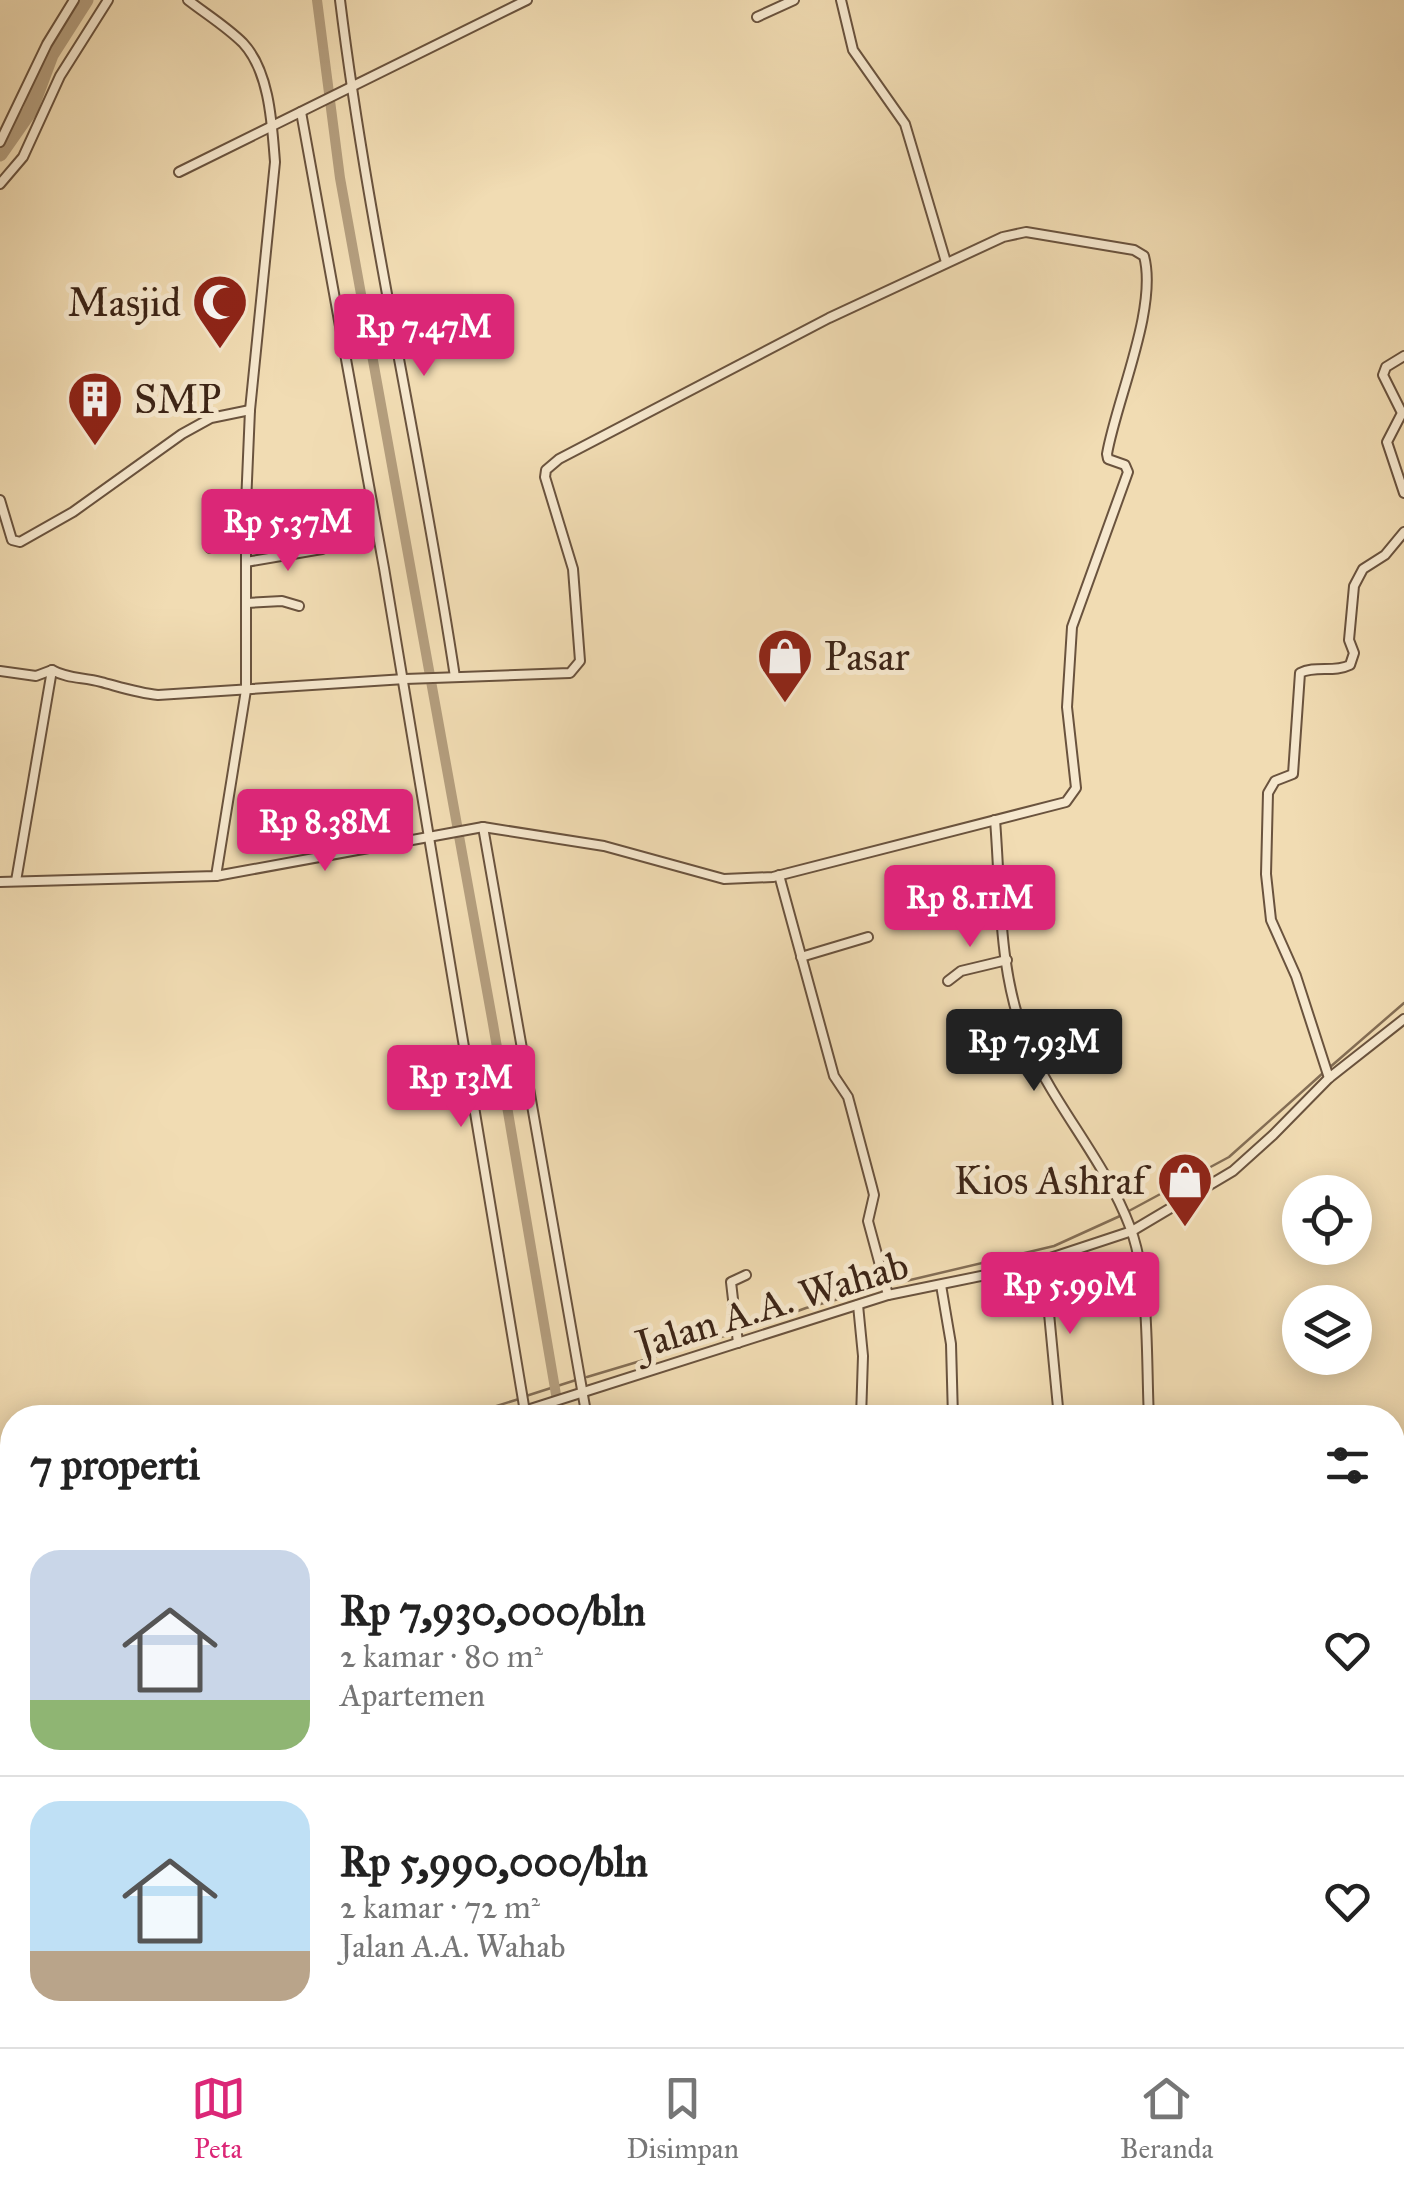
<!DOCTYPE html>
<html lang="id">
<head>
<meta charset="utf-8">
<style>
  body { margin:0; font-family:"IM FELL Great Primer",serif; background:#f2f2f2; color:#222; height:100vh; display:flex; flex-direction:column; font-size:38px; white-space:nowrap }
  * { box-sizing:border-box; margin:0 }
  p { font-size:32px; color:#767676 }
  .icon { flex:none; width:55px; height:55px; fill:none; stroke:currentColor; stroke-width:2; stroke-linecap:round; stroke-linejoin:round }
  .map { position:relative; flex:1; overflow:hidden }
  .details { position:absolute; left:0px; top:1405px; width:1405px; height:642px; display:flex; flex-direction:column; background:#fff; border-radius:40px 40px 0 0; box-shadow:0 5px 25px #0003 }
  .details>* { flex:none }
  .controls { position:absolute; left:1282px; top:1175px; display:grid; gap:20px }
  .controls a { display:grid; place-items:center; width:90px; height:90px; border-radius:50%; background:#fff; box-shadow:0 5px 25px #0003; font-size:50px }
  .price { position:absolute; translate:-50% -85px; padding:0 22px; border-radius:10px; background:#db2777; color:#fff; font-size:32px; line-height:65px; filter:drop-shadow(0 2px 5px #0008) }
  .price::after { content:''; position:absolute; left:50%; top:60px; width:30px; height:22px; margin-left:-15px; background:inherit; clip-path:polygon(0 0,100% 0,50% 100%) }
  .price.current { background:#222; color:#fff }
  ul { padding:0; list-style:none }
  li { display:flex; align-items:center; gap:30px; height:250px; padding:0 30px }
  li+li { border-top:2px solid #e0e0e0 }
  li span { display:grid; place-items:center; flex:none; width:280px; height:200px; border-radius:30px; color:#555 }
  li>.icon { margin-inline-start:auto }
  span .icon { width:120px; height:120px; fill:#fffc; stroke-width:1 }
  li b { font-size:42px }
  h2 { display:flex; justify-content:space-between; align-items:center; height:120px; padding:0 30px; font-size:42px }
  .tabs { display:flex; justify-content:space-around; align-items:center; height:140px; border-top:2px solid #e0e0e0; background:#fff; font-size:28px; color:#767676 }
  .tabs a { display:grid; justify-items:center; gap:5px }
  .tabs .current { color:#db2777 }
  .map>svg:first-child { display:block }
  .green { fill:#d2bd98; stroke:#887158; stroke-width:2.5 }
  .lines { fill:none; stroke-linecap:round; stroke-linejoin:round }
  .stream { stroke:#846e55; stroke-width:2.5 }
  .canal { stroke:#b49e7e; stroke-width:10 }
  .river { stroke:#b49e7e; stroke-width:15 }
  .street-casing { stroke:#6a533e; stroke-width:12 }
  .secondary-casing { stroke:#3d2517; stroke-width:16 }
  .street { stroke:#f6e8ce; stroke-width:8 }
  .secondary { stroke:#f6e8ce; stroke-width:11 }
  .labels { text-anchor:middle; stroke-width:10; stroke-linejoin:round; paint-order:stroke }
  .poi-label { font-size:40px; fill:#3d2517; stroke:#f6e8ce; text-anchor:end }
  .street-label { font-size:40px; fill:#3d2517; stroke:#f6e8ce }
</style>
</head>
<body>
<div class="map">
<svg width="1404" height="2047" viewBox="0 0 1404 2047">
  <rect width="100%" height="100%" fill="#f1dcb3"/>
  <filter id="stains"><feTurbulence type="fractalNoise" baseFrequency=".002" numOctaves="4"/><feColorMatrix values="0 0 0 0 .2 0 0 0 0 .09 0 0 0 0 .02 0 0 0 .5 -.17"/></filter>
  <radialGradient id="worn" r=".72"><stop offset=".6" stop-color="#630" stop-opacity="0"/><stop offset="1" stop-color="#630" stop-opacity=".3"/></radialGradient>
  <path class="green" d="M46 2035H171L174 2047H49Z"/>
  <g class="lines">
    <g class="stream">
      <path d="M1329 1068 1404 1003"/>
      <path d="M1127 1212 1229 1157 1323 1073"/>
      <path d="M889 1285 1054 1246 1120 1216"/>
      <path d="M742 1331 806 1308 882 1287"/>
      <path d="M587 1377 734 1333"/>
      <path d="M526 1396 576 1380"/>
      <path d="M458 1418 519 1399"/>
      <path d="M0 1563 12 1559"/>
    </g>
    <g class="canal">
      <path d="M317 0 340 178 493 1024 560 1418"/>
      <path d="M672 2035 674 2047"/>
    </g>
    <path class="river" d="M0 154 30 111 51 55 86 0"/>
    <g class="street-casing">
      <g id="street">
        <path d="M188 0C206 14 227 27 243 43 270 72 272 125 275 162L250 410 246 504V690L216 876"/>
        <path d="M340 0C368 227 421 451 455 677"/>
        <path d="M841 0 853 50 905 124 946 262"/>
        <path d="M757 17 794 0"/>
        <path d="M301 112 384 568 526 1418"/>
        <path d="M0 142 47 44 74 0"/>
        <path d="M179 172 527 0"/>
        <path d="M0 184 23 157 60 76 108 0"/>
        <path d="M1404 356 1386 367 1383 375 1402 413 1387 442 1404 493"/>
        <path d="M0 500 12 540 20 542 73 512 182 434 211 418 250 410"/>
        <path d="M246 504 337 495"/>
        <path d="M210 548 246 544"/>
        <path d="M246 562 322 549"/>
        <path d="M247 603 282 601 299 606"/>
        <path d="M0 671 36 676 52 670C68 679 83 677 101 682 120 687 138 693 158 695L405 679 570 673 580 661 573 569 545 477 546 470 559 459 829 318 1003 237 1026 232 1134 250 1144 256C1158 308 1116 401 1107 454L1108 459 1125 465 1128 472 1072 627 1067 707 1076 788 1066 802 773 877 724 879 604 846 483 827 216 876 0 882"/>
        <path d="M995 820C1001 894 998 978 1029 1047 1057 1109 1106 1163 1130 1227 1150 1279 1146 1361 1149 1418"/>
        <path d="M483 827 587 1418"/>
        <path d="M779 875 834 1076 848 1097 872 1187 874 1195 868 1221 888 1295"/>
        <path d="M16 881 52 670"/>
        <path d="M801 957 868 937"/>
        <path d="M948 981 961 971 1007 960"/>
        <path d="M1329 1078 1296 976 1271 920 1266 874 1268 793 1275 781 1293 774 1300 673C1315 665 1334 673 1350 665L1354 653 1349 640 1354 586 1363 569 1385 555 1404 532"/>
        <path d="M1044 1261 1059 1418"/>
        <path d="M941 1285 951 1344 953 1418"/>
        <path d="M858 1305 863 1356 861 1418"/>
        <path d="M738 1343 731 1282 746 1275"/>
        <path d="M502 1418 888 1295 1020 1268 1132 1231 1233 1171 1273 1135 1329 1078 1404 1019"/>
        <path d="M1112 1418 1149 1411"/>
        <path d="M0 1577 12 1573"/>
        <path d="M1392 1743 1395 1753 1394 1785 1404 1835"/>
        <path d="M1392 2014 1404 2016"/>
        <path d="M170 2035 174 2047"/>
        <path d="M633 2035 635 2047"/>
        <path d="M699 2035 701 2047"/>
        <path d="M806 2035 807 2047"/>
        <path d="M1072 2035 1074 2047"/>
        <path d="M0 2045 39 2037"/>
        <path d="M1146 2047 1147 2035"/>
        <path d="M1227 2047V2035"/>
      </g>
    </g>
    <g class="secondary-casing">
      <g id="secondary">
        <path d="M1392 1867 1404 1864"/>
        <path d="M0 1926 12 1960"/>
        <path d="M39 2035 43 2047"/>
        <path d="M843 2047 877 2035"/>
      </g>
    </g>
    <use href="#street" class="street"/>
    <use href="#secondary" class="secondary"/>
  </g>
  <defs>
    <g id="mosque-pin" transform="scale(2.875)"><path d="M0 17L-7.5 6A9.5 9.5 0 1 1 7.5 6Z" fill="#8f2418" stroke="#f6e8ce"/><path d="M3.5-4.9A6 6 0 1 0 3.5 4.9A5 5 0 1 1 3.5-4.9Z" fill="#fff"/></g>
    <g id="building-pin" transform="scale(2.875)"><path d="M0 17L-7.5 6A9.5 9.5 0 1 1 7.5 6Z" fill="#8f2418" stroke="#f6e8ce"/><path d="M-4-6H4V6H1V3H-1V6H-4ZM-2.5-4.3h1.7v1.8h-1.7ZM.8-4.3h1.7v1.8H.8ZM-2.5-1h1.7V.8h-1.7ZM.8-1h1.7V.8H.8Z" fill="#fff"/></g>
    <g id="shop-pin" transform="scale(2.875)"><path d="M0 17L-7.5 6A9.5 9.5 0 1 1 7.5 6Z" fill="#8f2418" stroke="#f6e8ce"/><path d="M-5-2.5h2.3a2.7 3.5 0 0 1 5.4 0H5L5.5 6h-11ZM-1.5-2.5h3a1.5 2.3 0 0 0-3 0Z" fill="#fff"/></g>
  </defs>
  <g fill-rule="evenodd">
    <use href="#mosque-pin" x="220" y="302"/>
    <use href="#building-pin" x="95" y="399"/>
    <use href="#shop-pin" x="785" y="656"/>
    <use href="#shop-pin" x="1185" y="1180"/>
  </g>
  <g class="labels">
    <g class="poi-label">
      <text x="181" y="316">Masjid</text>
      <text x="134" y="413" text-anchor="start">SMP</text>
      <text x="824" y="670" text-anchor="start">Pasar</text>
      <text x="1146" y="1194">Kios Ashraf</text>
    </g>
    <g class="street-label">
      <text transform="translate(772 1304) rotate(-17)" y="14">Jalan A.A. Wahab</text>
    </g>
  </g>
  <rect width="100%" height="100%" filter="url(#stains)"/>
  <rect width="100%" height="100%" fill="url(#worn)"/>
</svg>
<div class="controls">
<a><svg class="icon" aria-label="locate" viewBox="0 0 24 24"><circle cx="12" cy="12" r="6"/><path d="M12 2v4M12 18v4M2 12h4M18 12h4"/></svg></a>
<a><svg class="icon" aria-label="layers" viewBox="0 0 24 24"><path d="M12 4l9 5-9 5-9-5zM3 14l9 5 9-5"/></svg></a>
</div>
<b class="price" style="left:424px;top:379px">Rp 7.47M</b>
<b class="price" style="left:288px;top:574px">Rp 5.37M</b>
<b class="price" style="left:325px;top:874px">Rp 8.38M</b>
<b class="price" style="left:970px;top:950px">Rp 8.11M</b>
<b class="price current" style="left:1034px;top:1094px">Rp 7.93M</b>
<b class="price" style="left:461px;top:1130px">Rp 13M</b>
<b class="price" style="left:1070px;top:1337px">Rp 5.99M</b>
<section class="details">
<h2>7 properti<svg class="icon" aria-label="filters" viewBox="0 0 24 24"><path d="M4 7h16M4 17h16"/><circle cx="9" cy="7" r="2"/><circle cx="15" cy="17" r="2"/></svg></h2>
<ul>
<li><span style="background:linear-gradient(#c9d6e8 75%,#8fb573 0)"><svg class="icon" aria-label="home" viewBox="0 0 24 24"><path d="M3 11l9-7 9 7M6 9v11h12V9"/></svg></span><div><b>Rp 7,930,000/bln</b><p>2 kamar · 80 m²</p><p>Apartemen</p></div><svg class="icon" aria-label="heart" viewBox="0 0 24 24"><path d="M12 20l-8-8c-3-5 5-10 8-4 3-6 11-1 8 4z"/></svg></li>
<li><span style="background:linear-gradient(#bfe0f5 75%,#b9a48a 0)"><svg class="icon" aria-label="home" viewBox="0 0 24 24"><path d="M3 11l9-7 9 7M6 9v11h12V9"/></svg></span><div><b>Rp 5,990,000/bln</b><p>2 kamar · 72 m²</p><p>Jalan A.A. Wahab</p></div><svg class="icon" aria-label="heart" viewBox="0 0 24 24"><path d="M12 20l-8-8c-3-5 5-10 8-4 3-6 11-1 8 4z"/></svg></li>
</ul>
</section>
</div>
<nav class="tabs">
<a class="current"><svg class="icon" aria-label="map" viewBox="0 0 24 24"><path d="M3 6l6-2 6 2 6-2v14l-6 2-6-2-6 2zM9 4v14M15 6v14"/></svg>Peta</a>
<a><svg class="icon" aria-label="saved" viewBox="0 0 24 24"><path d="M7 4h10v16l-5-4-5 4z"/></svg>Disimpan</a>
<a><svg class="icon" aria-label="home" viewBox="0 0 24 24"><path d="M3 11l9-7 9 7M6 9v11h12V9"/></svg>Beranda</a>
</nav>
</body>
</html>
